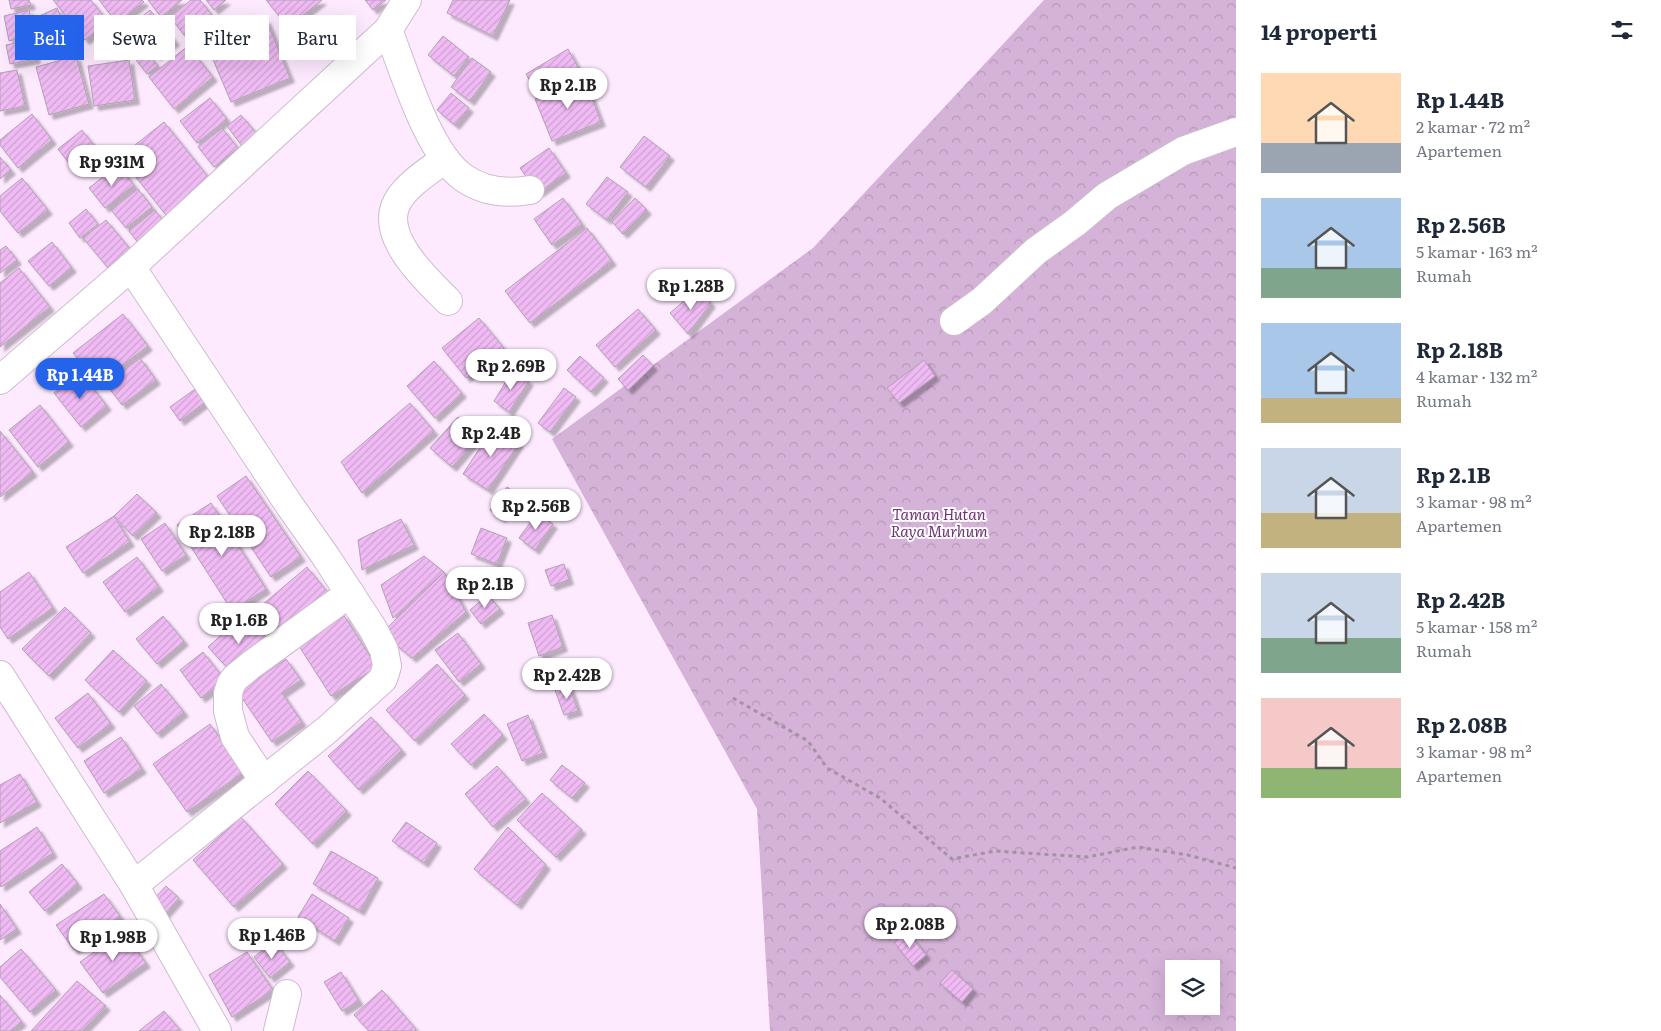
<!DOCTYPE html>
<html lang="id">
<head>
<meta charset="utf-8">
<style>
  body { margin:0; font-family:Literata,serif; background:#f6f6f7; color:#1f2937; height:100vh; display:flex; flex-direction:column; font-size:19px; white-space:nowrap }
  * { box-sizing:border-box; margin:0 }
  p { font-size:16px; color:#747a83 }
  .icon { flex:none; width:28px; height:28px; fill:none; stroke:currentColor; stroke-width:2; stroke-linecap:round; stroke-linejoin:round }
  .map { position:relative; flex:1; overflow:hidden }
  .panel { display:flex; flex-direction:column; background:#fff; width:425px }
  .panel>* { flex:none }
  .top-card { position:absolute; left:15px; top:15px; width:475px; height:45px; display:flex; gap:10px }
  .controls { position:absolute; left:1165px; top:960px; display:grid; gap:10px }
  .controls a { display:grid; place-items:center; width:55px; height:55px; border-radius:0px; background:#fff; box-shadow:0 5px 20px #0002; font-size:25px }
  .price { position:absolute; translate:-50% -42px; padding:0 11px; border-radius:18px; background:#fff; color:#222; font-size:16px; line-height:32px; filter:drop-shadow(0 1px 2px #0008) }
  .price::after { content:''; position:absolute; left:50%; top:30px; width:15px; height:11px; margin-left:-8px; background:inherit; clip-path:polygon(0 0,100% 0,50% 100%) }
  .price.active { background:#2563eb; color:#fff }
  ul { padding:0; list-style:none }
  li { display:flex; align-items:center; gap:15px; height:125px; padding:0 25px }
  li span { display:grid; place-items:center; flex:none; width:140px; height:100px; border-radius:0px; color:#555 }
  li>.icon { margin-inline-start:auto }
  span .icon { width:60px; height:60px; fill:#fffc; stroke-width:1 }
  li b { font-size:21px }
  h2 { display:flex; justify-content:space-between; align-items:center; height:60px; padding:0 25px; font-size:21px }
  .tag { padding:0 18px; border-radius:0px; background:#fff; box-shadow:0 5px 20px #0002; font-size:18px; line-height:45px }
  .tag.active { background:#2563eb; color:#fff }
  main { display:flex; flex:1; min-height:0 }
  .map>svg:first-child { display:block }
  .park { fill:url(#park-crowns); fill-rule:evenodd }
  .building { fill:url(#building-hatch); stroke:#b2a0b3; filter:url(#shadow) }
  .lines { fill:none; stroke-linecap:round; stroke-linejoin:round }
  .minor-casing { stroke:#cebbcf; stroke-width:30 }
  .path { stroke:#a193a2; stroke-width:3; stroke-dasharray:4 4; stroke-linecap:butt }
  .minor { stroke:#fff; stroke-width:28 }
  .labels { text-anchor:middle; stroke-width:4; stroke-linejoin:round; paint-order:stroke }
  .park-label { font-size:15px; font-style:italic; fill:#713377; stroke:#fefefe }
</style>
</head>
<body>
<main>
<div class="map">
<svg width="1236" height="1031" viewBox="0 0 1236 1031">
  <defs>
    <pattern id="park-crowns" width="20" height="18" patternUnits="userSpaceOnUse" patternTransform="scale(1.25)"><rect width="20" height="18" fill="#d5b2d7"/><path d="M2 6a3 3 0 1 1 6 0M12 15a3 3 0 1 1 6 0" fill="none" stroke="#b799b9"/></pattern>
    <pattern id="building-hatch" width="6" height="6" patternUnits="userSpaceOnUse" patternTransform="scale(1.25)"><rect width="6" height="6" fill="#f0bbf4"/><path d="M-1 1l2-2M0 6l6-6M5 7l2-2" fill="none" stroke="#cea1d2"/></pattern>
    <filter id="shadow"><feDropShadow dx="4.5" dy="4.5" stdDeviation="1" flood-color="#0004"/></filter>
  </defs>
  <rect width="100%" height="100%" fill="#feeaff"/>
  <path class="park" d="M1044 0H1236V1031H770L757 809 552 439 813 248ZM1174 969H1211V1006H1174Z"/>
  <g class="building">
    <path d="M9 0H29L31 5 11 9Z"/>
    <path d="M53 0H91L108 22 85 40Z"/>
    <path d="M99 0H142L144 2 117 23Z"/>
    <path d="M148 0H182L161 17Z"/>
    <path d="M191 0H200L212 15 185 36 170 17Z"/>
    <path d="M206 0H226L214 10Z"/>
    <path d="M266 0H322L288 27Z"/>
    <path d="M365 0H386L373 10Z"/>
    <path d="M453 0H510L493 36 447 13Z"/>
    <path d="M57 8 74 46 53 55 37 17Z"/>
    <path d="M29 10 34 35 9 41 4 16Z"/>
    <path d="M150 10 175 41 156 56 131 25Z"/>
    <path d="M266 19 290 78 231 102 206 43Z"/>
    <path d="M123 28 137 45 123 56 109 39Z"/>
    <path d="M443 36 469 57 454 76 428 55Z"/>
    <path d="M32 40 36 59 10 64 6 45Z"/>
    <path d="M188 46 213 77 174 109 149 77Z"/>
    <path d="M143 48 158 66 147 74 133 56Z"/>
    <path d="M568 49 579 69 537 93 526 74Z"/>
    <path d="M76 56 89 104 49 115 36 67Z"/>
    <path d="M472 58 491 72 470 101 451 87Z"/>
    <path d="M129 60 135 100 94 106 88 66Z"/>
    <path d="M17 70 25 106 0 111V73Z"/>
    <path d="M585 80 601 122 552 141 535 99Z"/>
    <path d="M451 93 469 108 455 125 437 110Z"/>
    <path d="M210 98 227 119 197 143 180 121Z"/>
    <path d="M32 114 52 140 18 168 0 145V140Z"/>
    <path d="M241 115 257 134 242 146 227 126Z"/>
    <path d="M164 122 213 183 169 219 120 157Z"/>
    <path d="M222 128 238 148 214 167 198 147Z"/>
    <path d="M82 130 99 152 75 171 58 149Z"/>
    <path d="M644 136 670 156 646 187 620 167Z"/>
    <path d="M549 148 566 173 538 193 520 168Z"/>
    <path d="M0 157 11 170 0 179Z"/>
    <path d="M118 165 134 185 105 208 89 188Z"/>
    <path d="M607 177 628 192 607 220 586 204Z"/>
    <path d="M22 178 48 210 18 233 0 211V196Z"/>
    <path d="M138 189 152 207 126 228 111 210Z"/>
    <path d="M563 198 582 224 552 245 534 219Z"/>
    <path d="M635 198 647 210 623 234 612 222Z"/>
    <path d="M86 209 98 224 80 238 69 223Z"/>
    <path d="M155 210 169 228 143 249 129 231Z"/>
    <path d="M106 220 131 250 108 268 83 238Z"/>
    <path d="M587 228 612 261 530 323 505 291Z"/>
    <path d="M52 242 72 268 49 286 28 261Z"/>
    <path d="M6 246 17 260 0 273V250Z"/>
    <path d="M19 268 50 307 0 347V283Z"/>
    <path d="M698 289 711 303 688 334 670 313Z"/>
    <path d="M638 309 656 330 615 367 596 345Z"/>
    <path d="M123 314 148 346 98 384 73 353Z"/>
    <path d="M479 318 504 348 466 378 442 348Z"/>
    <path d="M643 355 653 366 628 390 618 379Z"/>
    <path d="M580 356 604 378 591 392 567 370Z"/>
    <path d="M140 358 156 380 122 405 106 384Z"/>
    <path d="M924 360 935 376 899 403 887 388Z"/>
    <path d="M434 361 462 393 435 418 407 386Z"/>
    <path d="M513 370 529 381 509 412 494 401Z"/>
    <path d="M80 372 107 406 81 427 54 393Z"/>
    <path d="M198 387 208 400 180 421 170 407Z"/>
    <path d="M564 388 576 397 550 432 538 423Z"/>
    <path d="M410 403 434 431 362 493 341 462Z"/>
    <path d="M40 405 69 442 38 467 9 430Z"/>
    <path d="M458 417 479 436 452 467 430 448Z"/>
    <path d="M493 427 519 443 488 490 463 474Z"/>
    <path d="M0 431 33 472 0 497Z"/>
    <path d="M246 476 301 557 271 577 217 496Z"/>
    <path d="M507 487 517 494 501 518 490 510Z"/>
    <path d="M137 494 157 513 133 536 114 516Z"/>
    <path d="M211 503 266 589 232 611 177 525Z"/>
    <path d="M537 513 553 524 535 550 519 538Z"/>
    <path d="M114 516 130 542 83 573 66 547Z"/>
    <path d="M401 519 414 545 362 570 358 540Z"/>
    <path d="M165 523 186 555 162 571 141 539Z"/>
    <path d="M481 528 507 538 497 564 471 554Z"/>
    <path d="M424 556 444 572 393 618 381 585Z"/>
    <path d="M137 557 159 587 125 612 103 582Z"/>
    <path d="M564 564 569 580 551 586 545 570Z"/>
    <path d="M307 567 329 594 279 637 256 610Z"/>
    <path d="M29 572 53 608 8 639 0 627V592Z"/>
    <path d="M444 572 466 612 412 658 382 633Z"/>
    <path d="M488 595 500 609 481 624 470 610Z"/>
    <path d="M65 607 91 633 49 676 22 649Z"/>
    <path d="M245 614 270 642 234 675 208 647Z"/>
    <path d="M343 614 377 667 331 696 297 643Z"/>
    <path d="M552 615 563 647 539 656 528 623Z"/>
    <path d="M163 616 184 641 157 664 136 639Z"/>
    <path d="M458 633 481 664 459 682 435 650Z"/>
    <path d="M113 650 147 681 119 712 85 680Z"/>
    <path d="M203 652 225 680 201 698 180 670Z"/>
    <path d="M286 659 301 680 282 693 302 722 272 742 238 692Z"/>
    <path d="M437 664 465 695 415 741 386 710Z"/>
    <path d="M161 684 184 712 157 734 134 706Z"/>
    <path d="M569 685 578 711 564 715 555 690Z"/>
    <path d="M88 693 111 724 78 748 55 718Z"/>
    <path d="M484 714 503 735 471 765 451 744Z"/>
    <path d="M528 715 543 753 522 761 507 724Z"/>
    <path d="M371 717 402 750 359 790 328 756Z"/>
    <path d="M210 724 244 772 187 812 153 764Z"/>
    <path d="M121 737 142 769 104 793 84 761Z"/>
    <path d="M562 765 585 783 572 798 550 780Z"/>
    <path d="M497 766 526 799 493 827 465 794Z"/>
    <path d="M308 771 347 811 313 844 275 804Z"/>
    <path d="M20 774 37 802 0 823V785Z"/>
    <path d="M542 793 582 830 556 857 517 820Z"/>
    <path d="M241 817 283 864 234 907 193 860Z"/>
    <path d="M406 822 437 843 424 863 392 841Z"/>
    <path d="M37 827 53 853 1 887 0 885V851Z"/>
    <path d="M508 827 546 865 517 905 474 869Z"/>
    <path d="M331 851 378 878 360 911 313 884Z"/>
    <path d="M62 864 78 884 45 911 29 892Z"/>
    <path d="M166 886 179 898 162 917 149 904Z"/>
    <path d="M104 894 120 916 74 950 56 925Z"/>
    <path d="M312 894 349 918 335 941 298 917Z"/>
    <path d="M0 904 17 929 0 940Z"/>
    <path d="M123 932 146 963 103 993 80 962Z"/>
    <path d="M907 932 926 955 913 966 894 942Z"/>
    <path d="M274 941 290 962 270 978 254 957Z"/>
    <path d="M21 949 56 990 30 1012 0 977V967Z"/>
    <path d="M247 952 273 990 232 1017 209 975Z"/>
    <path d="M952 970 973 989 962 1002 940 983Z"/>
    <path d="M341 972 359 1001 342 1011 324 982Z"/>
    <path d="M77 981 106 1006 82 1031H31Z"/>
    <path d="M382 990 416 1029 415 1031H369L354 1015Z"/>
    <path d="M0 995 22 1022 10 1031H0Z"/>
    <path d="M164 1011 181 1031H139Z"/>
  </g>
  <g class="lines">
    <g class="minor-casing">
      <g id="minor">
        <path d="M388 30C404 70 428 154 464 178 484 192 507 194 530 190"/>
        <path d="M445 159C429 171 402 187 395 207 383 240 428 281 448 301"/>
        <path d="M131 267 290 506 326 557 373 629 384 650 387 666 383 679 328 729 134 885"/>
        <path d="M954 321 982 301 1036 251 1075 223 1107 196 1183 151 1236 132"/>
        <path d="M0 380 131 267 388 30 407 0"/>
        <path d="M0 675 134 885 217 1031"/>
        <path d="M264 781 235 737 228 711V693L231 684 235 678 251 665 350 593"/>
        <path d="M278 1031 287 994"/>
      </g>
    </g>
    <path class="path" d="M733 698 808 741 827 768 880 798 952 859 995 851 1087 857 1138 847 1188 855 1236 868"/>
    <use href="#minor" class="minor"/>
  </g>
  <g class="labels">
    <g class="park-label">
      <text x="939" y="520">Taman Hutan<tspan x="939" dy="17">Raya Murhum</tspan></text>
    </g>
  </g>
</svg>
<div class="controls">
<a><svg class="icon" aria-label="layers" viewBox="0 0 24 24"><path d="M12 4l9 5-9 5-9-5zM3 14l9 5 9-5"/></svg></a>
</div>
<b class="price" style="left:568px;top:110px">Rp 2.1B</b>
<b class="price" style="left:112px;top:187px">Rp 931M</b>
<b class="price" style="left:691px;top:311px">Rp 1.28B</b>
<b class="price" style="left:511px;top:391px">Rp 2.69B</b>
<b class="price active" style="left:80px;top:400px">Rp 1.44B</b>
<b class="price" style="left:491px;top:458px">Rp 2.4B</b>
<b class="price" style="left:536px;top:531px">Rp 2.56B</b>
<b class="price" style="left:222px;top:557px">Rp 2.18B</b>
<b class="price" style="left:485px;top:609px">Rp 2.1B</b>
<b class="price" style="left:239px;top:645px">Rp 1.6B</b>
<b class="price" style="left:567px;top:700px">Rp 2.42B</b>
<b class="price" style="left:910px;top:949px">Rp 2.08B</b>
<b class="price" style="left:272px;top:960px">Rp 1.46B</b>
<b class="price" style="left:113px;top:962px">Rp 1.98B</b>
<div class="top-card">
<a class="tag active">Beli</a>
<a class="tag">Sewa</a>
<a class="tag">Filter</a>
<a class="tag">Baru</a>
</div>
</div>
<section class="panel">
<h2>14 properti<svg class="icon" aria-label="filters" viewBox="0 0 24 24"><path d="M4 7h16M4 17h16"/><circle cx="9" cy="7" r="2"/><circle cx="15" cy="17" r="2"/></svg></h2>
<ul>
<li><span style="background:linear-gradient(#ffd9b3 70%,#9aa5b1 0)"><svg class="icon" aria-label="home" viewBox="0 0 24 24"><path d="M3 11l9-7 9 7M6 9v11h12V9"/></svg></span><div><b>Rp 1.44B</b><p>2 kamar · 72 m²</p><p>Apartemen</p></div></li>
<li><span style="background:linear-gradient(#a9c7e8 70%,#7fa58c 0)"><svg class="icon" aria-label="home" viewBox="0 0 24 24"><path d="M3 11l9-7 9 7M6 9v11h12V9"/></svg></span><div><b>Rp 2.56B</b><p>5 kamar · 163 m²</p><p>Rumah</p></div></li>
<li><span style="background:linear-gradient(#a9c7e8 75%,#c2b280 0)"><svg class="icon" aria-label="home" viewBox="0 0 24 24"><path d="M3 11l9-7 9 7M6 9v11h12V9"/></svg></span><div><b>Rp 2.18B</b><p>4 kamar · 132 m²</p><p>Rumah</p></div></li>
<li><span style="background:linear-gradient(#c9d6e8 65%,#c2b280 0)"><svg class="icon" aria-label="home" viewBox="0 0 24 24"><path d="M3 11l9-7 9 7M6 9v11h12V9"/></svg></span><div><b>Rp 2.1B</b><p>3 kamar · 98 m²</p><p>Apartemen</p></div></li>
<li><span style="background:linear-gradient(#c9d6e8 65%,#7fa58c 0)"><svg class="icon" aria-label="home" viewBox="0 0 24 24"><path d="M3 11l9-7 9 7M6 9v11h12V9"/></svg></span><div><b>Rp 2.42B</b><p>5 kamar · 158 m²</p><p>Rumah</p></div></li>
<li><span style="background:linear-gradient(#f6c9c9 70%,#8fb573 0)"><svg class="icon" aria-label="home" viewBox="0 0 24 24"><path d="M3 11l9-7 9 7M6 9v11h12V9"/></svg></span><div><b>Rp 2.08B</b><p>3 kamar · 98 m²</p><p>Apartemen</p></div></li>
</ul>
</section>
</main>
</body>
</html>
